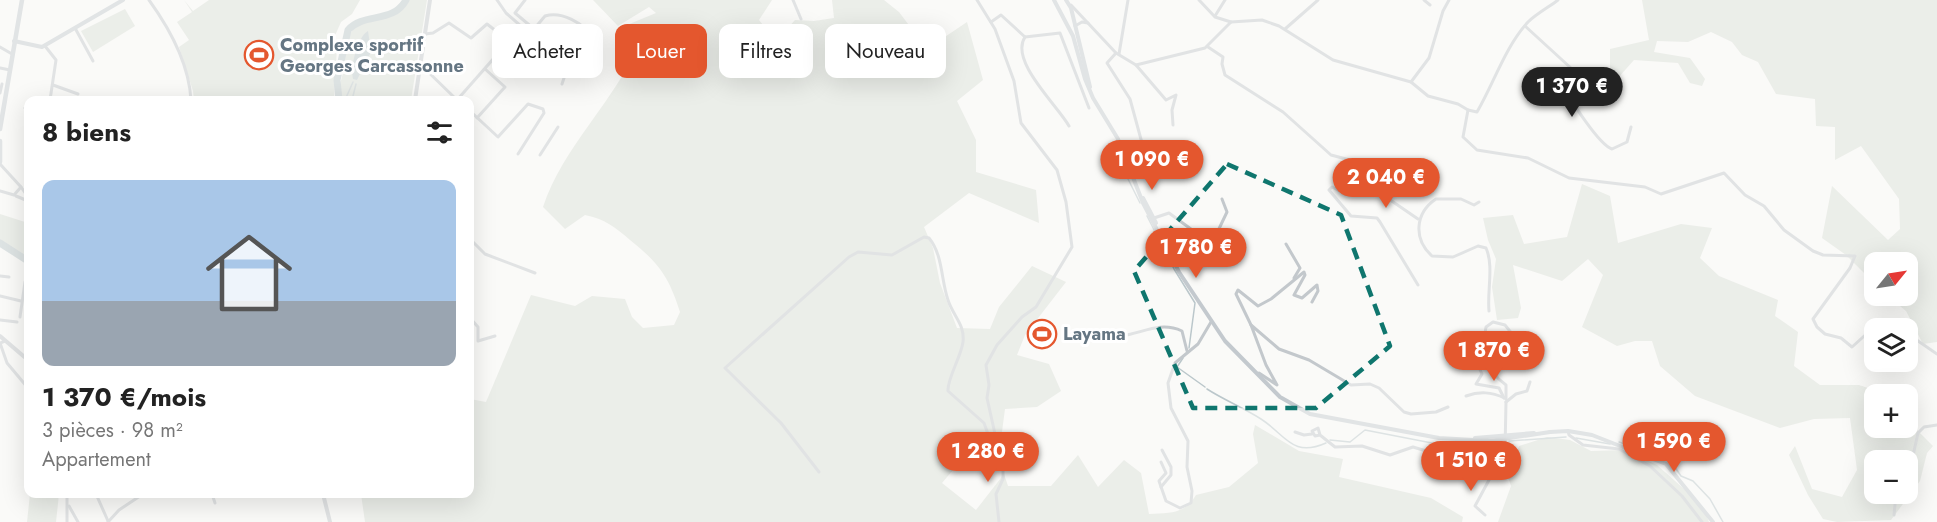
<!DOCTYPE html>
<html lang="fr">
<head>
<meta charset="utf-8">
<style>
  body { margin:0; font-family:Jost,sans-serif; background:#f2f2f2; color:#222; height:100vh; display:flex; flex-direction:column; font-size:22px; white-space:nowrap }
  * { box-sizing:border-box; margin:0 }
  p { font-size:20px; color:#767676 }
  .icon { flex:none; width:33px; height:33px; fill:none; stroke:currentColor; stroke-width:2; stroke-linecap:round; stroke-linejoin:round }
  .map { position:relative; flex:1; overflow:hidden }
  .details { position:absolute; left:24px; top:96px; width:450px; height:402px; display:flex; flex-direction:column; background:#fff; border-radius:12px; box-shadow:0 6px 24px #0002 }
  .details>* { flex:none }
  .top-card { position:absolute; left:492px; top:24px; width:570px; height:54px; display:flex; gap:12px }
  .needle { width:39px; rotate:60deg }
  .controls { position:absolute; left:1864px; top:252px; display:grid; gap:12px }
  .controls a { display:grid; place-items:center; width:54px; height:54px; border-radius:12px; background:#fff; box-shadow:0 6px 24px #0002; font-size:30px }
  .price { position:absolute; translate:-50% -51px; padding:0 14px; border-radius:21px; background:#e4572e; color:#fff; font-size:20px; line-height:39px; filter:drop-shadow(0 2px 3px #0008) }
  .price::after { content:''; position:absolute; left:50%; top:36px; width:18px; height:14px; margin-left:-9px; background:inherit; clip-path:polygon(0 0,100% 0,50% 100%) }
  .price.current { background:#222; color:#fff }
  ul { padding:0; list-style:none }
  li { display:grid; align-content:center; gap:12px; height:318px; padding:0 18px }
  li+li { border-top:2px solid #e0e0e0 }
  li span { display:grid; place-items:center; height:186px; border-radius:12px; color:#555 }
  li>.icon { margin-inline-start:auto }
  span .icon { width:108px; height:108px; fill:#fffc; stroke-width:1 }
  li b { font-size:26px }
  h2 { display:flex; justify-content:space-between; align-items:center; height:72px; padding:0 18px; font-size:26px }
  .tag { padding:0 21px; border-radius:12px; background:#fff; box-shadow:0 6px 24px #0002; font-size:21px; line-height:54px }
  .tag.current { background:#e4572e; color:#fff }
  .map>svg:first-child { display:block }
  .green { fill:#dadfd7; fill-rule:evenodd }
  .water { fill:#bbc7cb }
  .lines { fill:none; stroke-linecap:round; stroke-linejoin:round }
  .stream { stroke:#bbc7cb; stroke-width:1.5 }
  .river { stroke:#bbc7cb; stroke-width:7 }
  .minor { stroke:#c3c8cc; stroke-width:3 }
  .tertiary { stroke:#c3c8cc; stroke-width:4 }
  .secondary { stroke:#c3c9ce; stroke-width:4 }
  .primary { stroke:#c3c9ce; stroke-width:4.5 }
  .marked { fill:none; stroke:#0f766e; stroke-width:4.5; stroke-dasharray:12 8; stroke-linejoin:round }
  .labels { text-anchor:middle; stroke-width:6; stroke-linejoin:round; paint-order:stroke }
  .poi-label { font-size:18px; font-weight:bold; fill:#657683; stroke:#fff; text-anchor:start }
</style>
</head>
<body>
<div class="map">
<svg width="1937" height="522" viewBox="0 0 1937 522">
  <rect width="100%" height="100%" fill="#fafaf8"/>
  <g class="green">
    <path d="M184 0 193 11 209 0H360L352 14 341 22 333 40 337 47 334 100H194L193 91 179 47 189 40 177 22 192 12Z"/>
    <path d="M403 0H427L411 100H336L345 65V41L359 21 387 16Z"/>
    <path d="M593 0H772L759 20 776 41 795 20 814 21 834 18 832 0H884L899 12 927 49 967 22 983 80 957 101 976 140V172L1036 190 1039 223 969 193 924 227 933 248 940 283 957 328 990 329 999 307 1032 266 1066 282 1025 335 1017 355 1049 364 1061 391 1037 407 1005 409 998 462 975 444 942 483 976 510 1004 474 1008 486H1051L1078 455 1098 487 1124 460 1141 473 1149 514C1170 513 1185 514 1196 495L1229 487 1258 463 1253 434 1255 425 1299 451 1343 459 1339 477 1431 498 1463 517 1462 522H365L361 494H470V399L486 402 531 295 575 306 592 296 625 299 632 317 643 328 674 325 680 312C669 277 659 263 630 240 615 227 605 219 585 215L565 229 543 207C563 147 613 103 638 46L627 25 656 13 649 7 618 26Z"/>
    <path d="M1642 0H1937V342L1923 344 1906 311 1888 296H1908V262H1875V284L1846 255 1822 238 1832 186 1888 240 1900 229 1899 199 1861 146 1835 160V127L1816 126 1815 99 1776 94 1758 62 1742 55 1732 42 1711 32 1688 42 1657 41 1654 52 1690 58 1705 79 1702 86 1690 83 1678 63 1634 60 1618 78 1610 67V49L1649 40Z"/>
    <path d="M125 9 135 26 93 52 81 31Z"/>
    <path d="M1582 184 1610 196 1618 243 1681 224 1712 228 1700 258 1719 276 1778 300 1775 316 1798 332 1794 366 1820 385H1859L1886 394H1875V428H1908V421L1933 446 1927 453 1920 481 1891 520 1837 522 1823 519 1808 495 1789 455 1795 446 1812 489 1842 497 1857 470 1850 418 1814 419 1780 428 1695 396 1660 366 1652 341H1635L1617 346 1582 327 1603 275 1588 259 1562 281 1513 265 1521 308 1518 318 1497 320 1492 287 1496 259 1488 240 1483 218 1513 215 1524 244 1567 237ZM1875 460H1908V494H1875Z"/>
    <path d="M0 214 28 223V260L0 246Z"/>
    <path d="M1547 437 1570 440 1591 451 1624 450 1657 465 1683 488 1706 514 1709 522H1498L1511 486 1508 477 1519 446Z"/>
    <path d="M30 494H59L56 522H27Z"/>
  </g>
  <path class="water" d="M368 31 371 52 357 80 353 79C350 68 357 37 368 31Z"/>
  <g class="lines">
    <g class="stream">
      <path d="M345 100 353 82"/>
      <path d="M352 100 356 84"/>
      <path d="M1119 153 1127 175"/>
      <path d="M1128 179 1140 203"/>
      <path d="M1147 216 1174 269 1195 303 1189 348"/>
      <path d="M1183 358 1177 367 1205 387"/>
      <path d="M1207 389C1224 400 1244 408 1261 419 1286 435 1292 458 1326 443"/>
      <path d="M1576 438 1610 444"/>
      <path d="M1330 440 1350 442 1365 430 1437 444 1465 446 1475 452 1491 445"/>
      <path d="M1509 441 1566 437"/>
      <path d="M1619 442 1670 460 1681 476 1693 481 1710 499 1723 522"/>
    </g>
    <g class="river">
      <path d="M339 100 337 80 348 30C364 12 393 24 406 0"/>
      <path d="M0 243 28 261"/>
    </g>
    <g class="minor">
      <path d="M149 0C170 29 189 64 191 100"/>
      <path d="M497 0 506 13 530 34"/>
      <path d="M525 0 515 13 534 29"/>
      <path d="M793 0 801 19"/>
      <path d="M977 0 995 29 1014 81 1021 123 1057 170 1066 202 1072 247 1036 307 1022 317 997 345 986 365 989 385 987 398 995 434 992 445 1003 471V479L996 494 999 522"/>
      <path d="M1199 0 1215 17 1231 22"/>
      <path d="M1424 0 1430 5"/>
      <path d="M1071 5 1116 53 1136 65 1205 48 1231 22 1262 20 1279 26 1333 60 1411 82 1428 96 1458 104 1468 110 1463 137 1477 150 1528 158 1569 178 1645 187 1661 194 1724 173 1745 195 1764 206 1784 230 1813 251 1823 255 1855 256 1850 268 1813 319 1817 327 1825 334 1841 338 1852 347 1882 320 1901 328"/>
      <path d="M1215 16 1225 0"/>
      <path d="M991 22 1001 15 1025 37"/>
      <path d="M1075 26 1082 22 1088 23"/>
      <path d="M1525 26 1572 69C1571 75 1567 82 1567 88 1568 99 1600 145 1612 149L1627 142 1631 127"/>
      <path d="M75 28 93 61"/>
      <path d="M1285 29 1318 0"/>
      <path d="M425 34 433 33 449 23 471 38 487 24 518 48 545 16C562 11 583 23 592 37L568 66 562 84"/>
      <path d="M1025 37 1060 33 1089 108"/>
      <path d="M1025 37C1009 61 1058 106 1069 126"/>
      <path d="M45 46 56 60 50 100"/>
      <path d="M0 47 12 54"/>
      <path d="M1208 47 1223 57 1222 64 1225 75 1283 112 1331 155 1350 160 1360 169 1364 182 1360 188 1346 194 1332 187 1329 190 1351 216 1377 218 1380 222 1418 285"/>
      <path d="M1116 53 1107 63 1130 99 1145 154"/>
      <path d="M1119 54 1128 0"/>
      <path d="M420 64 457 100"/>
      <path d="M1136 65 1166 100 1176 95 1172 110 1173 125"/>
      <path d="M0 68 10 70"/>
      <path d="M1411 82 1429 58 1443 11 1449 0"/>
      <path d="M53 85 78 94"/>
      <path d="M0 93 2 84"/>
      <path d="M457 100 509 41"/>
      <path d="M25 108 28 109"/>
      <path d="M1468 110 1477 112C1494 83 1505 47 1528 22 1536 14 1549 7 1558 0"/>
      <path d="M470 111 498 137 528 104 543 109 544 113 518 154"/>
      <path d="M477 118 505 87 485 69"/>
      <path d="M540 155 558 127"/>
      <path d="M0 164 21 187 14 195 0 191"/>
      <path d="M1364 182 1418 219"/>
      <path d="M21 187 28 197"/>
      <path d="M16 196 28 201"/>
      <path d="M1479 202 1474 205 1461 199H1436C1415 213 1413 239 1432 256L1453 257 1478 246 1486 248C1494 266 1487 291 1489 311"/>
      <path d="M1154 218 1169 213 1195 232 1212 238 1216 235 1227 212 1222 199"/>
      <path d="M1209 238 1208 247 1217 252"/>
      <path d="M470 239 485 254 535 273"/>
      <path d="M1286 244 1300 268 1294 278"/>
      <path d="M0 276 9 277"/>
      <path d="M0 296 21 301"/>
      <path d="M20 317 25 282"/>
      <path d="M470 318 478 327V341L495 336"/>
      <path d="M0 320 17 322"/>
      <path d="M1251 325 1236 294 1238 290 1258 306 1271 299 1304 272 1305 275 1294 295 1302 298 1317 285 1318 291 1312 302"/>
      <path d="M1908 334 1937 354"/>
      <path d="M1121 336C1143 333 1160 321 1182 331L1187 351"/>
      <path d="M1470 337 1471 350 1482 374 1476 384 1499 388 1504 398"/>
      <path d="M5 341 0 343 7 363 28 388"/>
      <path d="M1259 373 1277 385 1266 365 1251 325 1279 349 1309 360 1351 385 1370 384 1379 388 1404 412 1411 414 1436 412 1448 407"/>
      <path d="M1466 396C1480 391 1491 392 1505 398"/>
      <path d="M1506 399V385C1485 370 1481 351 1486 327L1493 322 1505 325 1517 340 1533 350"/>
      <path d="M1506 402 1516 394 1527 391 1530 382"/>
      <path d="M1568 431 1569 435 1583 445 1619 449 1650 466 1682 496 1702 522"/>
      <path d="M1295 432 1304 435 1312 434"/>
      <path d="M1320 435 1315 436 1312 431 1318 428 1320 435 1335 447 1362 446 1390 455 1413 447 1443 456 1460 478 1473 471 1485 458 1505 450 1506 402"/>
      <path d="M1161 462 1166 473 1159 481 1166 501 1180 508 1191 503 1192 491 1187 467 1188 441 1171 408 1168 383 1175 363 1198 344 1211 322"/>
      <path d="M819 472 781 423 725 368 849 257 858 252 892 255 924 237 929 238C943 255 941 280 948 300 953 316 965 324 963 342 961 357 947 379 948 391L984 423 992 445"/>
      <path d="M1908 478 1918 433 1924 427 1937 425"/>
      <path d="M1161 487 1171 475V467L1162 450"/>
      <path d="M67 494V522"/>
      <path d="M96 494 108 521"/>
      <path d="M212 494 215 503"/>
      <path d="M69 506 78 522"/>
      <path d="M1485 515 1475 506 1496 467 1500 456V439"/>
      <path d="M1894 515 1896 494"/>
      <path d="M108 522 119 510 143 494"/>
    </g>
    <g class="tertiary">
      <path d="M415 100 430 0"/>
      <path d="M0 336 28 360"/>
      <path d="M323 494 330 522"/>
    </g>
    <g class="secondary">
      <path d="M1054 0 1073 36 1085 79 1093 98 1118 139 1143 203 1179 272 1225 341 1280 397 1310 414 1439 438 1490 441 1550 432"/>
      <path d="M1066 0 1071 8 1090 87"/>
      <path d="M14 41 42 47 123 0"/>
      <path d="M1143 198 1156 223"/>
      <path d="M1550 432 1568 431 1592 435 1666 464 1713 522"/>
      <path d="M1475 438 1534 433"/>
    </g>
    <g class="primary">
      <path d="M0 129 22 0"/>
      <path d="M0 141V162"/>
    </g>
  </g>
  <path d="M0 0H1937V522H0ZM1227 164 1341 215 1390 346 1316 408H1193L1134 271Z" fill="#fafaf8" fill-opacity=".55" fill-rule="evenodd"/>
  <path class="marked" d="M1227 164 1341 215 1390 346 1316 408H1193L1134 271Z"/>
  <defs>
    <g id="stadium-ring" transform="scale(1.5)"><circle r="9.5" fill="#fff" stroke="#e4572e" stroke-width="1.5"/><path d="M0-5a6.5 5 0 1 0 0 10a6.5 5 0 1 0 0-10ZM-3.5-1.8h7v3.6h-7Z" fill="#e4572e"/></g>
  </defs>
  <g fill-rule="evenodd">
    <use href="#stadium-ring" x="259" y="55"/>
    <use href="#stadium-ring" x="1042" y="334"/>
  </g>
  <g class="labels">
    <g class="poi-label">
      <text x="280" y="51">Complexe sportif<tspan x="280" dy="21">Georges Carcassonne</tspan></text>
      <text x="1063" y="340">Layama</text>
    </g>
  </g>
</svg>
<div class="controls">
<a><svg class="needle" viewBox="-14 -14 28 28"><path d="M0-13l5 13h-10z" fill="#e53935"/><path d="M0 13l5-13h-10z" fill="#767676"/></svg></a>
<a><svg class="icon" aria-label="layers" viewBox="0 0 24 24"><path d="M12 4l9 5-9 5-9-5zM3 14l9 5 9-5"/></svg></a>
<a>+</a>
<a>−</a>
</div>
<b class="price current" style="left:1572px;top:118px">1 370 €</b>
<b class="price" style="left:1152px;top:191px">1 090 €</b>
<b class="price" style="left:1386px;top:209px">2 040 €</b>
<b class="price" style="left:1196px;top:279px">1 780 €</b>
<b class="price" style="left:1494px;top:382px">1 870 €</b>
<b class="price" style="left:1674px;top:473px">1 590 €</b>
<b class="price" style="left:988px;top:483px">1 280 €</b>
<b class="price" style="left:1471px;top:492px">1 510 €</b>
<div class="top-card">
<a class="tag">Acheter</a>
<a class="tag current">Louer</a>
<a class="tag">Filtres</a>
<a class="tag">Nouveau</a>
</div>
<section class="details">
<h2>8 biens<svg class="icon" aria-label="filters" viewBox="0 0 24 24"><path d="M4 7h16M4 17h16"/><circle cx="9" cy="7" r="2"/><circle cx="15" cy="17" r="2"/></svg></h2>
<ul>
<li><span style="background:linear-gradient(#a9c7e8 65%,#9aa5b1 0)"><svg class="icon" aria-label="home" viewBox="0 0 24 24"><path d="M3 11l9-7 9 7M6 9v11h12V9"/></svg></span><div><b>1 370 €/mois</b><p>3 pièces · 98 m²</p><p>Appartement</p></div></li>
</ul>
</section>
</div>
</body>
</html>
